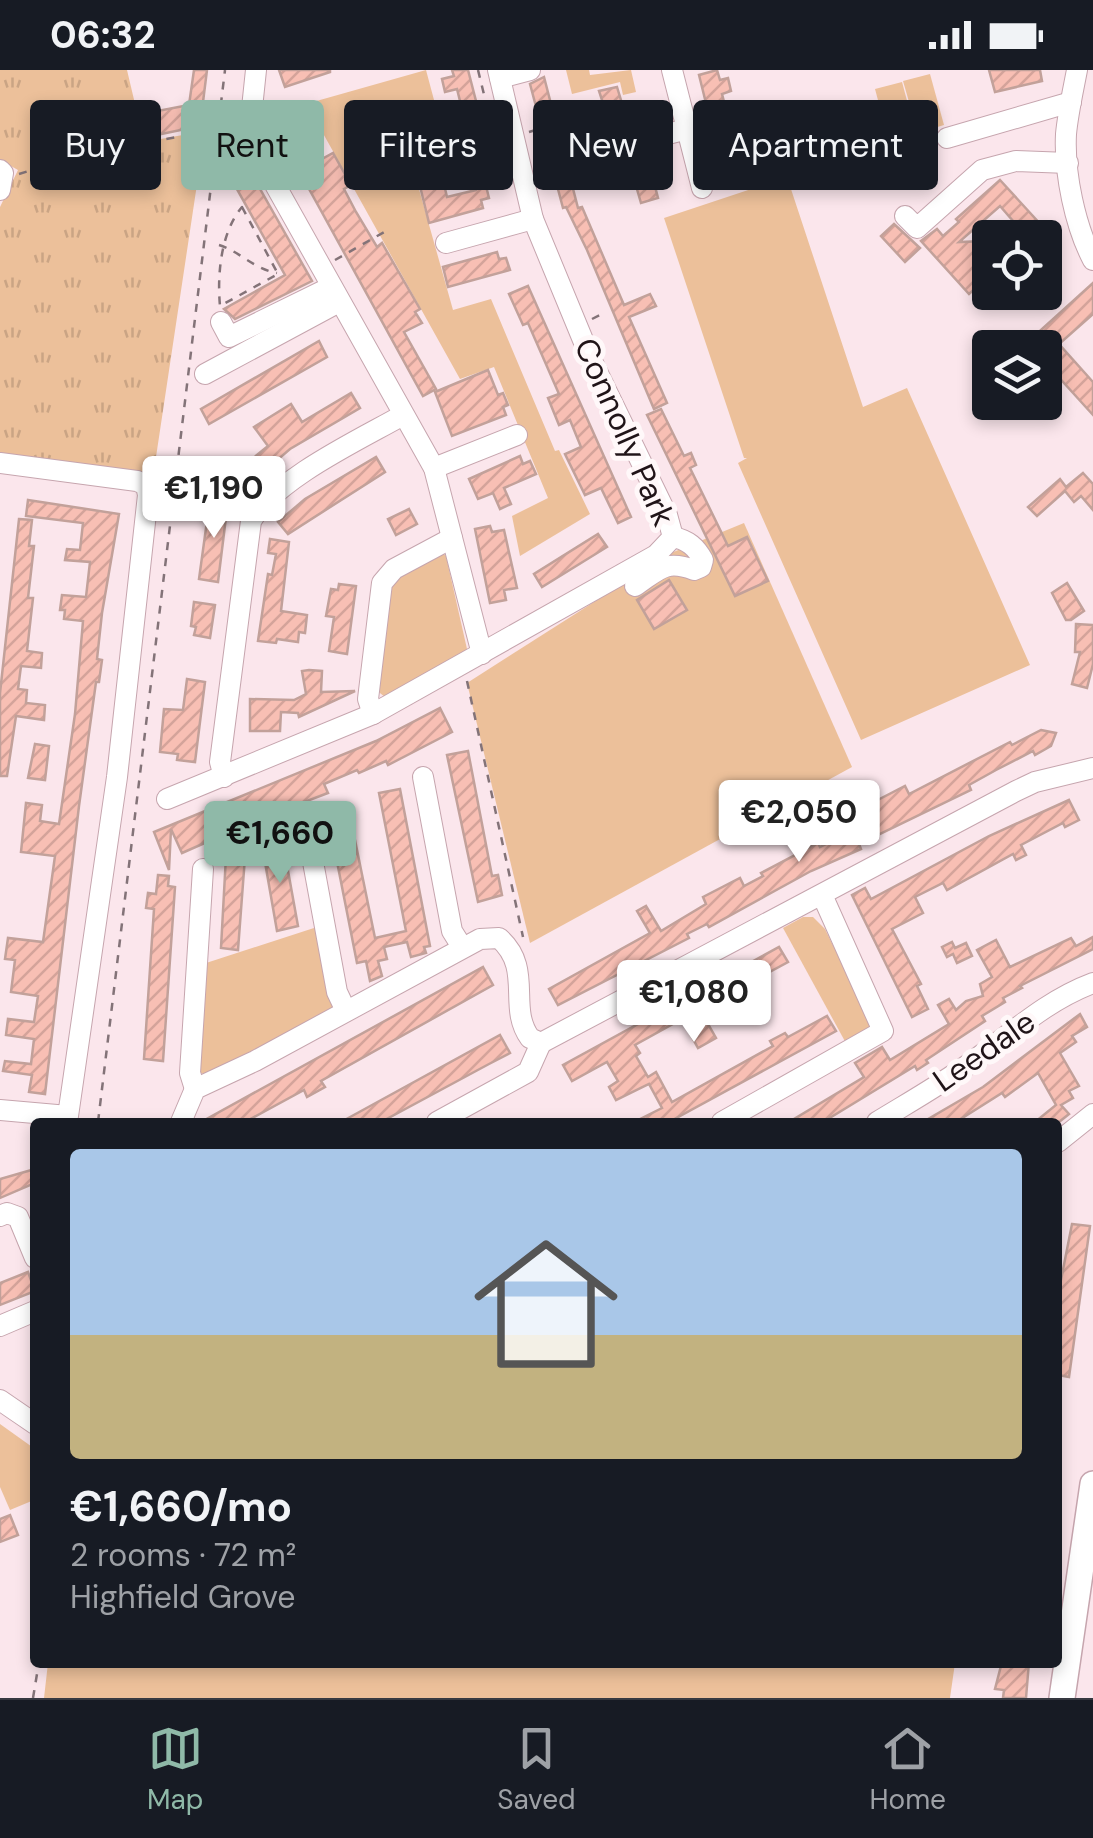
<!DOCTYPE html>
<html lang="en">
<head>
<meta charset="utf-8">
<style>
  body { margin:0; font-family:"DM Sans",sans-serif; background:#242831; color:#f1f3f6; height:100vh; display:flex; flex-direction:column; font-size:38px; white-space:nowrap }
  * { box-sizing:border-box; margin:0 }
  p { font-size:32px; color:#9ea1a6 }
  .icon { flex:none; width:55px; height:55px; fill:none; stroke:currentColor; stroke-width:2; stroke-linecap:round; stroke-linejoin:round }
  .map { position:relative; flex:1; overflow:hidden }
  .side { position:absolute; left:30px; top:1048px; width:1032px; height:550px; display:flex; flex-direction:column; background:#171b24; border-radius:10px; box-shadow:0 5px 15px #0003 }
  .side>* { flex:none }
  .top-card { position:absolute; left:30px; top:30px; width:1035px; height:90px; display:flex; gap:20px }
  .tools { position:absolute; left:972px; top:150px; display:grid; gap:20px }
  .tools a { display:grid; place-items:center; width:90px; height:90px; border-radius:10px; background:#171b24; box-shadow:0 5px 15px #0003; font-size:50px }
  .price { position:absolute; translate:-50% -85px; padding:0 22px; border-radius:10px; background:#fff; color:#222; font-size:32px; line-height:65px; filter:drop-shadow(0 2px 5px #0008) }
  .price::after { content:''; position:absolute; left:50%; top:60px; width:30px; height:22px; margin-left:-15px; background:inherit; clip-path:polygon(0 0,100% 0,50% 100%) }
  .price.current { background:#8fb9a8; color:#111 }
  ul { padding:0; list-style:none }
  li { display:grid; align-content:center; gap:20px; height:530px; padding:0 40px }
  li span { display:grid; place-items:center; height:310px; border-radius:10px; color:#555 }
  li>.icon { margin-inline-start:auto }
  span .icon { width:180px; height:180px; fill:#fffc; stroke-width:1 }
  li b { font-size:42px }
  .pill { padding:0 35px; border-radius:10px; background:#171b24; box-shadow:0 5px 15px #0003; font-size:35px; line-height:90px }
  .pill.current { background:#8fb9a8; color:#111 }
  .status { display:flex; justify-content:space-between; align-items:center; height:70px; padding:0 50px; background:#171b24; direction:ltr }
  .status svg { height:28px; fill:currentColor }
  .tabs { display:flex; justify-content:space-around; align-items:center; height:140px; border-top:2px solid #363941; background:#171b24; font-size:28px; color:#9ea1a6 }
  .tabs a { display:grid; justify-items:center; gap:5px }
  .tabs .current { color:#8fb9a8 }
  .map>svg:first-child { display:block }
  .grass { fill:#ecc09a }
  .park { fill:url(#park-tufts) }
  .building { fill:url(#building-hatch); stroke:#c2a19a; stroke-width:2.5 }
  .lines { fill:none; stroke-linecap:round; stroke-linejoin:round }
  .minor-casing { stroke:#c6a5ae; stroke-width:22 }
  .major-casing { stroke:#c6a5ae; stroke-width:28 }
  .path { stroke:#837378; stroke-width:2.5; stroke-dasharray:8 8; stroke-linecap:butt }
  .minor { stroke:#fff; stroke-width:20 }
  .major { stroke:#fff; stroke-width:25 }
  .labels { text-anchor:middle; stroke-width:10; stroke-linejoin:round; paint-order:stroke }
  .street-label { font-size:32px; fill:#201418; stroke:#fff8f9 }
</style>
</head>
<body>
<div class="status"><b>06:32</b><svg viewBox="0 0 49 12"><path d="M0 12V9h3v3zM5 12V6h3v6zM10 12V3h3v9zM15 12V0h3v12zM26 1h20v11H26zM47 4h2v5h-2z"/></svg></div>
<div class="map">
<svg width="1093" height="1628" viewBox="0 0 1093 1628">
  <defs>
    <pattern id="park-tufts" width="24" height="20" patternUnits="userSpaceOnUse" patternTransform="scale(2.5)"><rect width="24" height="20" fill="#ecc09a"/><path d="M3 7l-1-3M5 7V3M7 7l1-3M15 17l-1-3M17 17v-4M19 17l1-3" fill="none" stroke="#caa484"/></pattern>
    <pattern id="building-hatch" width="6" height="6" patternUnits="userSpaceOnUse" patternTransform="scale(2.5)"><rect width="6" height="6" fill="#f8bfb4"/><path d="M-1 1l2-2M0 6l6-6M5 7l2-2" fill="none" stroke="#d4a39a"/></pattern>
  </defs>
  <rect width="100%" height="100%" fill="#fbe6ec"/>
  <g class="grass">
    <path d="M426 0 453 101 417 112 453 240 491 229 555 381 559 380 590 444 520 486 512 446 548 428 494 297 460 309 315 49 272 72 267 45Z"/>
    <path d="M566 0H589L590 5 631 0 636 22 623 25 620 12 572 24Z"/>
    <path d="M930 4 944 55 918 63 903 11Z"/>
    <path d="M902 12 916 64 889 71 875 19Z"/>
    <path d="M787 107 863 337 907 318 1030 595 861 670 738 393 747 388H744L664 148Z"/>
    <path d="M744 453 852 697 530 873 467 613 671 483Z"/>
    <path d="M441 481 446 486 467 579 462 587 389 630 376 620 391 513Z"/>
    <path d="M803 847H813L825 859 869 949 871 959 847 975 783 858Z"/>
    <path d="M317 857 334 937 331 942 211 1006 197 1002 203 894Z"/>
    <path d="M0 1354 35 1379 34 1430 10 1440 0 1417Z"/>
    <path d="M48 1593V1592L955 1593 950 1628H44Z"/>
  </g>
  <path class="park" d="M0 0H127L144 72 205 61 153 407 0 387V137L18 100 0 90Z"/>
  <g class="building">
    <path d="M194 0H207L200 56 147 67 142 44 189 35Z"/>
    <path d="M279 0H330V2L285 17Z"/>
    <path d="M452 0H468L491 89 480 92 489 128 481 130 483 138 429 153 419 112 442 106 447 127 476 120 469 95 463 97 454 66 446 68 442 55 461 49 460 44 463 43 457 19 445 22 442 9 454 6Z"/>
    <path d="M717 0 720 10 728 8 731 21 722 24 743 105 725 110 699 5Z"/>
    <path d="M989 0H1040L1042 11 995 22Z"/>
    <path d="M544 7 578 138 582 137 624 235 650 224 656 236 629 247 667 333 654 339 587 180 566 137 563 138 530 14Z"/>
    <path d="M617 17 635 76 640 75 648 106 652 105 658 128 641 133 632 102 628 103 620 72 616 73 599 21Z"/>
    <path d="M292 61 311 95 333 83 351 115 344 119 356 142 377 177 382 173 420 239 415 242 422 253 404 262 436 319 423 326 281 68Z"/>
    <path d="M251 103 312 211 235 249 224 239 285 205 233 112Z"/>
    <path d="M1000 110 1053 168H1028L1000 136 959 172 985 171 990 176V225L980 214 969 224 921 171 937 159 943 166 959 152 956 149Z"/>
    <path d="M894 154 920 178 905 192 881 166Z"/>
    <path d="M497 182 499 189 506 188 510 200 448 217 443 197Z"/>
    <path d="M1093 213V244L1059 274 1093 312V345L1045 292V278H1021Z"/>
    <path d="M528 216 631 447 618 453 601 418 585 425 565 384 581 377 570 350 559 355 548 328 559 324 528 253 523 255 509 224Z"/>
    <path d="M319 271 327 287 209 354 201 339Z"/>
    <path d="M488 300 498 325 503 323 508 335 503 337 506 345 452 366 435 322Z"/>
    <path d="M351 323 360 338 290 379 241 421H237L229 413V408L268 376 254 357 291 334 302 352Z"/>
    <path d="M661 339 684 386 691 383 696 395 690 398 728 476 747 467 768 511 735 526 647 345Z"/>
    <path d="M520 386 523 394 530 391 536 404 504 418 511 434 500 439 493 423 478 429 469 409Z"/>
    <path d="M376 387 385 402 288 464 278 452 305 429Z"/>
    <path d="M1083 403 1093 414V440L1081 426 1074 432 1065 421 1037 446 1028 437 1060 409 1066 417Z"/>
    <path d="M210 429 228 431 218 512 199 509Z"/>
    <path d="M28 430 119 444 102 543 97 589 102 590 99 612H96L79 736 45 1024 29 1022 32 1005 3 1001 5 991 31 994 34 969 6 965 8 949 34 952 38 926 11 922 15 890 5 889 8 868 43 872 55 786 21 782 26 733 42 735 40 751 59 754 75 644 83 551 64 549 65 540H60L62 525 86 527 90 492 65 490 67 479 80 480 83 453 26 446Z"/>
    <path d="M409 439 417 454 396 465 388 449Z"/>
    <path d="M19 449 32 450 29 476H34L28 528H33L27 581 42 583 41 598 21 596 18 619 27 620 26 633 45 635 44 650 16 646 7 706H0V623Z"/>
    <path d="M490 456 492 462 504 460 517 518 504 520 506 530 490 533 475 459Z"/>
    <path d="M598 464 607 477 542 517 534 504Z"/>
    <path d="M270 469 289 472 281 541 307 545 305 563 299 562 298 572 277 569 276 573 258 571 268 504 272 505 276 484 268 483Z"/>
    <path d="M669 510 687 540 654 559 637 530Z"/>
    <path d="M1067 513 1084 541 1071 550H1066L1052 523Z"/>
    <path d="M339 514 356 516 347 584 329 581 334 547 326 546 331 519 338 520Z"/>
    <path d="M194 532 215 535 210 568 194 565 196 557 191 556Z"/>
    <path d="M1076 554 1093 555V594L1087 618 1072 614 1080 582H1075Z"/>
    <path d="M309 600 322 601 321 622 355 621 299 647 298 643 281 642 280 661H250V629L294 630 306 624 302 601Z"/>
    <path d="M187 609 205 612 195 692 177 690 178 684 160 682 164 639 183 640Z"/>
    <path d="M440 638 452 662 388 695 386 691 359 703 357 700 324 714 328 723 254 751 250 732 248 754 182 783 171 759 169 800 154 762 376 671Z"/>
    <path d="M1041 660 1056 663 1051 676 1035 685 1033 681 996 700 969 715 971 720 859 774 861 779 811 801 709 857 707 854 687 864 689 868 558 935 549 919 650 863 637 841 646 836 661 861 706 834 703 827 740 808 744 816 763 806 761 803 818 773 820 777 857 758 866 750 862 742 869 738 868 735 905 716 909 724 1010 672 1012 675Z"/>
    <path d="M35 674 49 676 45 710 28 708Z"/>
    <path d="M468 681 492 806 498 805 502 825 478 832 447 685Z"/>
    <path d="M400 719 430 876 424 877 426 883 411 887 407 872 384 877 387 889 378 891 382 906 370 911 366 891 357 893 327 741 348 736 375 868 406 861 379 723Z"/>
    <path d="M1069 730 1079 750 1065 757 1063 753 1021 775 1026 785 1016 790 1013 784 947 820 943 813 915 827 923 843 892 859 921 914 917 916 928 939 912 947 852 825 865 818 871 829 989 766Z"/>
    <path d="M283 773 298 856 277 861 262 775Z"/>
    <path d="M226 786 245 787 238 880 221 878Z"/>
    <path d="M158 805 169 806 168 816 175 817 163 991 144 989 154 839 146 838 148 823 156 824Z"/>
    <path d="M1093 867V879L1020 916 1022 918 1003 928 1005 932 982 946 985 951 926 990 928 993 917 1000 915 996 823 1052H789L864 1007 855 993 882 977 890 990 949 954 938 935 949 929 956 940 966 931 983 926 980 914 992 907 977 880 996 870 1010 897 1071 868 1076 876Z"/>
    <path d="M952 872 955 878 966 873 972 886 957 893 953 884 947 887 942 877Z"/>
    <path d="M779 877 788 892 700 940 716 968 698 978 682 949 635 975 640 983 636 986 648 1007 656 1002 672 1032 773 976 770 971 785 963 788 967 827 946 836 961 669 1052H634L662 1038 649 1014 616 1030 609 1017 618 1011 607 992 572 1011 563 995Z"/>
    <path d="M483 897 493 915 321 1011 325 1017 307 1027 304 1020 245 1052H201Z"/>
    <path d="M1080 944 1087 957 1072 966 1076 972 1060 983 1079 1016 1069 1021 1073 1028 1061 1035 1069 1044 1059 1052H1035L1056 1035 1038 1003 1005 1027 1002 1023 956 1052H923L983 1017Z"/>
    <path d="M500 965 510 983 489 994 381 1052H341Z"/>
    <path d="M35 1099V1113L0 1128V1109Z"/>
    <path d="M1072 1154 1090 1156 1069 1307 1058 1305V1225Z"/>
    <path d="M28 1202 35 1221 0 1235V1213Z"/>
    <path d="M10 1445 18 1465 0 1472V1449Z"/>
    <path d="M1002 1592H1029L1026 1628H1003L1004 1620 995 1619Z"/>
  </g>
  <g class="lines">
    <g class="minor-casing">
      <g id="minor">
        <path d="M256 0 250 57 260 88 434 398 482 584"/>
        <path d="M498 0 533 149 590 287 667 445 673 467"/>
        <path d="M672 0 702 118"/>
        <path d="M1077 0C1073 21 1068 43 1066 64 1064 103 1075 156 1093 190"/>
        <path d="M500 8 530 0"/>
        <path d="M660 66 687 59"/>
        <path d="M947 68 1071 32"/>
        <path d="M0 100 3 103 0 120"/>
        <path d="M905 146 917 158 982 100 1016 91 1068 93"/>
        <path d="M446 173 533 149"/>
        <path d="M221 252 229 267 331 217"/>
        <path d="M205 304 339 232"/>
        <path d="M0 393 137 411 146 415 148 425 117 707 68 1046 0 1040"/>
        <path d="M434 398 517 365"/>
        <path d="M635 516C659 500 665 489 694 500L701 497 703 490C696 477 688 470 673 467"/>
        <path d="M373 644 368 629 382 513 394 499 452 468"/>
        <path d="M224 707 220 692 251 451C277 408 359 370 403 345"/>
        <path d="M423 707 452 861 462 877"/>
        <path d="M167 729 373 644 656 485 673 467"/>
        <path d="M306 754 337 922 346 941"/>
        <path d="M541 973 1016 721 1035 712 1093 698"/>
        <path d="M195 1019 190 1003 203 799"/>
        <path d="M181 1052 195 1019 255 991 480 869 499 868C534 899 507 937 530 968L541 973"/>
        <path d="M437 1052 528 1002 541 973"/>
        <path d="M722 1052 883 961 823 827"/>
        <path d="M877 1052C908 1033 940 1015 969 994 1010 965 1045 931 1093 913"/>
        <path d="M1058 1072 1093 1044"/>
        <path d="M0 1146 7 1143 18 1147 35 1188"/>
        <path d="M0 1256 35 1241"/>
        <path d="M0 1330 35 1354"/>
      </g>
    </g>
    <g class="major-casing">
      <path id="major" d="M1062 1628 1093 1414"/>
    </g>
    <g class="path">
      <path d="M478 0 501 94"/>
      <path d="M529 62 539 59"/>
      <path d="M19 104 142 65 144 73 233 57"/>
      <path d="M242 137 278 204 220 236C217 204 221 162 242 137Z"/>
      <path d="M219 175C239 181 254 199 277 203"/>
      <path d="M335 190 386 161"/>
      <path d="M592 249 606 242"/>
      <path d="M467 611 523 867"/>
      <path d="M98 1052 225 0"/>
      <path d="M33 1628 39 1592"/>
    </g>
    <use href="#minor" class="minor"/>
    <use href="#major" class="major"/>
  </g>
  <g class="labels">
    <g class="street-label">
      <text transform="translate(625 362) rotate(66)" y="11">Connolly Park</text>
      <text transform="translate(984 981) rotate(-35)" y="11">Leedale</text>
    </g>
  </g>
</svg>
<div class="tools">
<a><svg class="icon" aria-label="locate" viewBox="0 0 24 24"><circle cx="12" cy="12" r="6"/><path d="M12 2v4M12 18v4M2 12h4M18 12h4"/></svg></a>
<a><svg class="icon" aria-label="layers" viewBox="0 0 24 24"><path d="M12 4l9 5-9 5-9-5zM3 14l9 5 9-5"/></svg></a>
</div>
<b class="price" style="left:214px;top:471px">€1,190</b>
<b class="price" style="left:799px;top:795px">€2,050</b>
<b class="price current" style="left:280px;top:816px">€1,660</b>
<b class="price" style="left:694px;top:975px">€1,080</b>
<div class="top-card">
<a class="pill">Buy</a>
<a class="pill current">Rent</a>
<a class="pill">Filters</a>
<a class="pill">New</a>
<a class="pill">Apartment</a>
</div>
<section class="side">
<ul>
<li><span style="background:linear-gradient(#a9c7e8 60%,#c2b280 0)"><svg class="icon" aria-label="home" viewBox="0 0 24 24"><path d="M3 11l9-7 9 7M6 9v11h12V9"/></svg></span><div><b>€1,660/mo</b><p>2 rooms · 72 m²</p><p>Highfield Grove</p></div></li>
</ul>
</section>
</div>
<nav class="tabs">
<a class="current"><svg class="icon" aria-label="map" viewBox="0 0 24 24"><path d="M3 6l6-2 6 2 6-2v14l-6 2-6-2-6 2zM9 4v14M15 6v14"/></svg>Map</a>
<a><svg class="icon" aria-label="saved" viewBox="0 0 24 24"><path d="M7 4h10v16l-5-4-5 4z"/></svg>Saved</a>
<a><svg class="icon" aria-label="home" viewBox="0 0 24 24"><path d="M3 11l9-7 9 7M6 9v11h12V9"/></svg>Home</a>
</nav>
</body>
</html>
